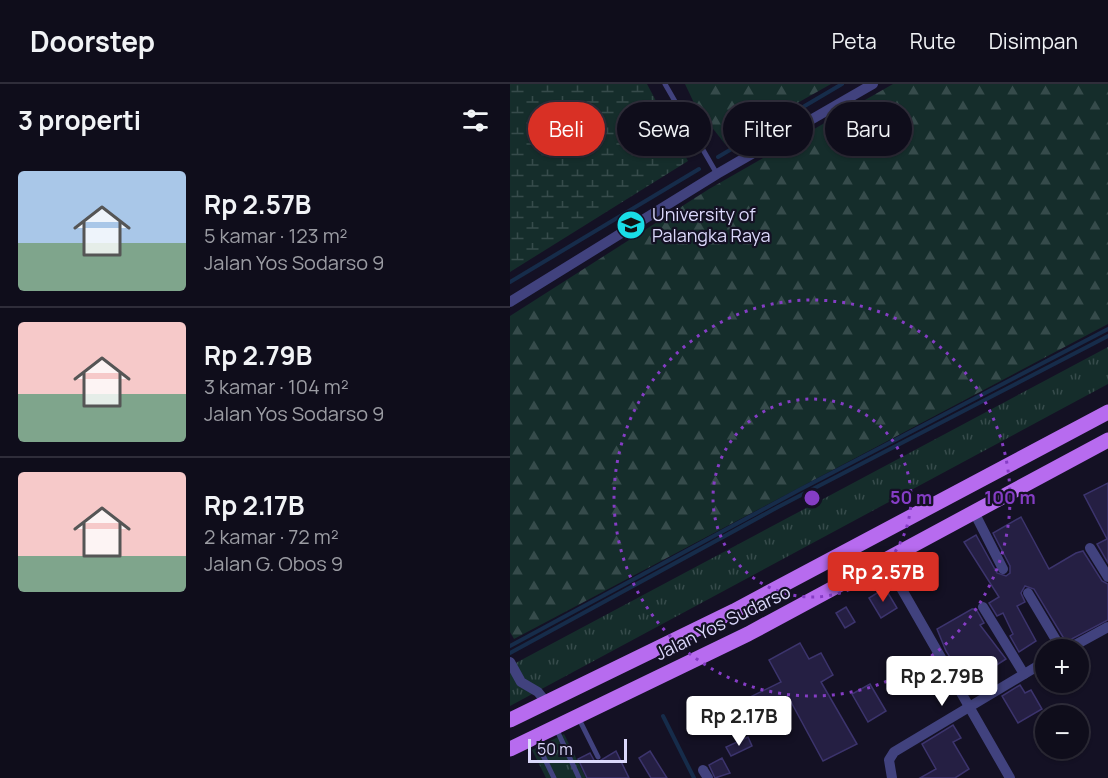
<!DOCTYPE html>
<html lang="id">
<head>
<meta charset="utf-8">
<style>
  body { margin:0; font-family:Manrope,sans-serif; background:#1d1b28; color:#f1f3f6; height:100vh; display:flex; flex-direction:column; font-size:22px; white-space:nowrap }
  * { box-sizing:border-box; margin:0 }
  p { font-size:20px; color:#9b9ca3 }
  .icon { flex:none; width:33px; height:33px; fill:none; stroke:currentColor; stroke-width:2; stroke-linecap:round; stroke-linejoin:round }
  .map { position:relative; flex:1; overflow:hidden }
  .details { display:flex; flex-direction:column; background:#0f0d1b; width:510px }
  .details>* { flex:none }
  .hud { position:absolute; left:18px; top:18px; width:489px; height:54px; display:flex; gap:12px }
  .buttons { position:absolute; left:525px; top:555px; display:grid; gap:12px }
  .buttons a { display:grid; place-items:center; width:54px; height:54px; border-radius:50%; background:#0f0d1b; box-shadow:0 2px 4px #0004,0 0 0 2px #2f2d3a; font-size:30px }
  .scale { position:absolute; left:18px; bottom:15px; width:99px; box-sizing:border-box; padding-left:6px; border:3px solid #dbd8fb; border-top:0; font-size:16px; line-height:21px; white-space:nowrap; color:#dbd8fb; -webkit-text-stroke:4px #141124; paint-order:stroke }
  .price { position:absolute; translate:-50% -51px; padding:0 14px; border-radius:6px; background:#fff; color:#222; font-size:20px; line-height:39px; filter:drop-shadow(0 2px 3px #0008) }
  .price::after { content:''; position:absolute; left:50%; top:36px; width:18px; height:14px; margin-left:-9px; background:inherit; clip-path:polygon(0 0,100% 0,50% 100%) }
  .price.active { background:#d93025; color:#fff }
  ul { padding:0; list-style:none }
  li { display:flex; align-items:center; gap:18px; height:150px; padding:0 18px }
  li+li { border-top:2px solid #2f2d3a }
  li span { display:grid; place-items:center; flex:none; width:168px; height:120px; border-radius:6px; color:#555 }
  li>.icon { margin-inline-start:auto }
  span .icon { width:72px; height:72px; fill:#fffc; stroke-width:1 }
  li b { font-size:26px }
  h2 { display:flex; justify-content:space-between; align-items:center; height:72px; padding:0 18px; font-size:26px }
  .tag { padding:0 21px; border-radius:27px; background:#0f0d1b; box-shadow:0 2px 4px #0004,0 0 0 2px #2f2d3a; font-size:21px; line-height:54px }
  .tag.active { background:#d93025; color:#fff }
  header { display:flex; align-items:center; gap:36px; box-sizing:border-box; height:84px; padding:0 30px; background:#0f0d1b; border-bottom:2px solid #2f2d3a }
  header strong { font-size:28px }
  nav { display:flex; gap:33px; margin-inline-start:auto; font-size:21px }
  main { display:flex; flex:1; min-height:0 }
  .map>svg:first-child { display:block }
  .forest { fill:url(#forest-firs) }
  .wetland { fill:url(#wetland-marsh) }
  .park { fill:url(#park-tufts) }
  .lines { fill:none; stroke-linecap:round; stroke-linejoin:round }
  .stream { stroke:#162c4a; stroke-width:4 }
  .building { fill:#251f43; stroke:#3c346d; stroke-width:1.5 }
  .lane { stroke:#41427e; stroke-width:5 }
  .street { stroke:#41427e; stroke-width:10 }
  .primary { stroke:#b76bef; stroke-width:15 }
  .ring { fill:none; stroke:#853dc5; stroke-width:3; stroke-dasharray:3 6 }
  .labels { text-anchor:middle; stroke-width:4.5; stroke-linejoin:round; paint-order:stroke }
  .poi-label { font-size:18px; fill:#dbd8fb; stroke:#141124; text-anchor:start }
  .street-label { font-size:18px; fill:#dbd8fb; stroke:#141124 }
  .centre { fill:#853dc5; stroke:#141124; stroke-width:3 }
  .ring-label { font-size:18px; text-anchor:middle; font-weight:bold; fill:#853dc5; stroke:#141124; stroke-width:4.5; stroke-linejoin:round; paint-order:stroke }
</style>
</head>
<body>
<header>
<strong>Doorstep</strong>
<nav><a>Peta</a><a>Rute</a><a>Disimpan</a></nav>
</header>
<main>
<section class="details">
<h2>3 properti<svg class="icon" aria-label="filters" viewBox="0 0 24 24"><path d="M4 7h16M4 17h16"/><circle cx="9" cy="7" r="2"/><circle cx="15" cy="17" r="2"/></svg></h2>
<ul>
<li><span style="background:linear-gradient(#a9c7e8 60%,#7fa58c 0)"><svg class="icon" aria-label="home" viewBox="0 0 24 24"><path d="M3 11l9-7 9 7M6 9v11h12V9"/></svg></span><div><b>Rp 2.57B</b><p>5 kamar · 123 m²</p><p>Jalan Yos Sodarso 9</p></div></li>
<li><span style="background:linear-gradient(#f6c9c9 60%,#7fa58c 0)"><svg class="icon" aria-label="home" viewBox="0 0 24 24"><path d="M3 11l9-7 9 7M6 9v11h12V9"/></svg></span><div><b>Rp 2.79B</b><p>3 kamar · 104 m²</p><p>Jalan Yos Sodarso 9</p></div></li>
<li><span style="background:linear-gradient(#f6c9c9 70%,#7fa58c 0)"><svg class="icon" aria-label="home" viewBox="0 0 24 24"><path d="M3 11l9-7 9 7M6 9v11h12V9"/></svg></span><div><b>Rp 2.17B</b><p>2 kamar · 72 m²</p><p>Jalan G. Obos 9</p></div></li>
</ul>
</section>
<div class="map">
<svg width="598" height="694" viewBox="0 0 598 694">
  <defs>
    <pattern id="forest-firs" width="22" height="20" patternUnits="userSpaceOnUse" patternTransform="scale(1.5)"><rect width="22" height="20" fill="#152d2b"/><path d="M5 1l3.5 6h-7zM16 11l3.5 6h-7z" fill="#364b4b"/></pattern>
    <pattern id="wetland-marsh" width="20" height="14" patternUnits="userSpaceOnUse" patternTransform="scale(1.5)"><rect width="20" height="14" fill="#152d2b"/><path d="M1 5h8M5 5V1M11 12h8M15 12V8" fill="none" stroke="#364b4b"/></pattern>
    <pattern id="park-tufts" width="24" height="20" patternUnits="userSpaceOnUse" patternTransform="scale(1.5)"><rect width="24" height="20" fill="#152d2b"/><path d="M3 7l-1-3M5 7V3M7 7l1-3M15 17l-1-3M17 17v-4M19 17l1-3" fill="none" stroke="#364b4b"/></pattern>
  </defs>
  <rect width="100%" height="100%" fill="#141124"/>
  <g class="forest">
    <path d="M175 0H321L215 60 186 23Z"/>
    <path d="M383 0H598V240L4 555 0 548V232L199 105Z"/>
  </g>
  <path class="wetland" d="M0 0H137L178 77 0 188Z"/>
  <g class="park">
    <path d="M598 263V300L0 622V582Z"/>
    <path d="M54 650 76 694H36L22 666Z"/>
  </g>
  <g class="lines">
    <g class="stream">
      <path d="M208 73 332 0"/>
      <path d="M0 198 189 85"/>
      <path d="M0 562 289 406 598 245"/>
      <path d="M0 569 268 423 598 252"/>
      <path d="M153 632 184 694"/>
    </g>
  </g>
  <g class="building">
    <path d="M598 399V479L587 460 597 455 574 411Z"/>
    <path d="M511 433 539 485 566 469 573 467 592 497 598 500V536L556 558 524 505 515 502 511 509 515 518 507 522 526 557 509 568 500 552 503 550 493 529 487 532 479 519 489 513 454 458 466 451 487 489 496 492 500 489V482L483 449Z"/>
    <path d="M375 504 387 524 371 534 359 514Z"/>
    <path d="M336 523 345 538 335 544 326 529Z"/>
    <path d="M462 525H466L474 539 470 541 496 575 474 589 477 593 459 603 436 567 427 545Z"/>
    <path d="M290 559 299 575 311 569 323 591 311 598 347 660 313 677 281 618 249 635 238 614 271 598 259 576Z"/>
    <path d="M360 600 376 627 358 638 342 610Z"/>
    <path d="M510 601 515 609 521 606 532 625 508 639 492 612Z"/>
    <path d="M443 641 451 654 443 658 459 685 445 694H410L426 685 412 660Z"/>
    <path d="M238 653 242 662 221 672 216 663Z"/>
    <path d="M106 667 119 694H77L68 675 80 669 85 678H88Z"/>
    <path d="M140 667 157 694H141L129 674Z"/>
    <path d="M212 674 220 689 205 694 199 681Z"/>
  </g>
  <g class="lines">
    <g class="lane">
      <path d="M155 0 207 90"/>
      <path d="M68 633 88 673"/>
      <path d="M46 644 69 694"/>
      <path d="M25 655 44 694"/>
    </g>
    <g class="street">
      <path d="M0 218 207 90 363 0"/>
      <path d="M464 428 493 485"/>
      <path d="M580 464 598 493"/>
      <path d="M375 476 500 694"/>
      <path d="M518 509 552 566"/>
      <path d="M473 523 514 590"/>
      <path d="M556 566 598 543"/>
      <path d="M0 578 11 598 28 608 36 618"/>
      <path d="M193 686 198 694"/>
      <path d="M382 694 379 676 384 668 536 577"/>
    </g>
    <g class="primary">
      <path d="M0 636 224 527 598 328"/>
      <path d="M0 665 238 550 598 356"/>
    </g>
  </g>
  <g class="ring">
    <circle cx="302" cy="414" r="99"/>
    <circle cx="302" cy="414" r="198"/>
  </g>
  <defs>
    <g id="university-disc" transform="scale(1.5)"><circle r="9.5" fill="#19dde7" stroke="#141124"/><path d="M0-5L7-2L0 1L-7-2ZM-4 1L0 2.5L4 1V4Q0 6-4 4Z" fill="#111"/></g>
  </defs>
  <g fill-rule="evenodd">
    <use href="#university-disc" x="121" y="141"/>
  </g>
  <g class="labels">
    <g class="poi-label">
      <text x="142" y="137">University of<tspan x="142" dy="21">Palangka Raya</tspan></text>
    </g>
    <g class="street-label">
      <text transform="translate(213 539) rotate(-26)" y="6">Jalan Yos Sudarso</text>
    </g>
  </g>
  <circle cx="302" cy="414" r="9" class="centre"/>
  <g class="ring-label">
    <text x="401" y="420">50 m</text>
    <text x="500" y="420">100 m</text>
  </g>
</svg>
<div class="buttons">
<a>+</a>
<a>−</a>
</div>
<div class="scale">50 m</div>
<b class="price active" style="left:373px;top:519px">Rp 2.57B</b>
<b class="price" style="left:432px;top:623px">Rp 2.79B</b>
<b class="price" style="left:229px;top:663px">Rp 2.17B</b>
<div class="hud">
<a class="tag active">Beli</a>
<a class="tag">Sewa</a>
<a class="tag">Filter</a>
<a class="tag">Baru</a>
</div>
</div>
</main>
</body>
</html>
